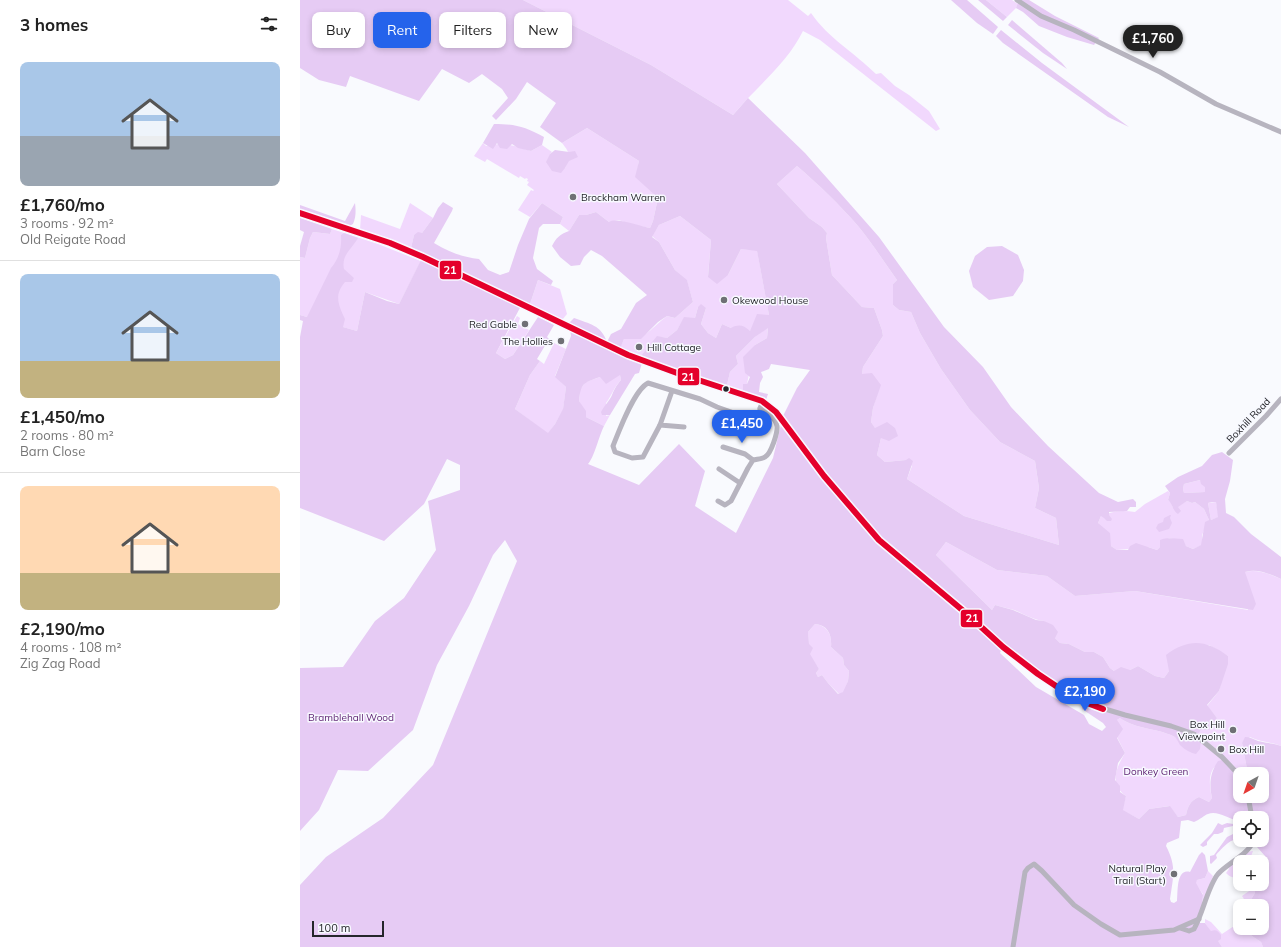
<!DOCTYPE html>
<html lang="en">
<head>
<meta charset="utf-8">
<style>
  body { margin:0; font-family:Mulish,sans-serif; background:#f2f2f2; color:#222; height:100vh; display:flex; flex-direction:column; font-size:15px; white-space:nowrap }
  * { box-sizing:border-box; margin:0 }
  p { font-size:13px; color:#767676 }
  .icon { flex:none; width:22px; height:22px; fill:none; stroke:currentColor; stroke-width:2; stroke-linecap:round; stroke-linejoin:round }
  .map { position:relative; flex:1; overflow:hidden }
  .drawer { display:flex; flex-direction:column; background:#fff; width:300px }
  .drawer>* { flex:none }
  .guide { position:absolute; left:12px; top:12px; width:380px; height:36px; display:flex; gap:8px }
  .needle { width:26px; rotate:220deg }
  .fabs { position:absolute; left:933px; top:767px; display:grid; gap:8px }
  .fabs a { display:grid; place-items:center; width:36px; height:36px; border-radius:8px; background:#fff; box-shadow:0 2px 6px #0003; font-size:20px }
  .scale { position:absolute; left:12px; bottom:10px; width:72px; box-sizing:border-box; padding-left:4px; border:2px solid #25262b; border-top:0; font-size:11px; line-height:14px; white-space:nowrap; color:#25262b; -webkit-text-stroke:3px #f8f9ff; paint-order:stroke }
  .price { position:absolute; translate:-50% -34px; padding:0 9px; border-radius:14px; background:#2563eb; color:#fff; font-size:13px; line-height:26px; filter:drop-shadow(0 1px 2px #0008) }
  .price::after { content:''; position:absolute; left:50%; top:24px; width:12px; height:9px; margin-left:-6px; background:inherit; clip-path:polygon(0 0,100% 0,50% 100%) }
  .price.on { background:#222; color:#fff }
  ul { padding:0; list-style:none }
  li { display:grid; align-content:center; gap:8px; height:212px; padding:0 20px }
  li+li { border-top:1px solid #e0e0e0 }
  li span { display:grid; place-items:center; height:124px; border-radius:8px; color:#555 }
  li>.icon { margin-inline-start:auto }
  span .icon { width:72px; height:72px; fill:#fffc; stroke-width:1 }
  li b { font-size:17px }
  h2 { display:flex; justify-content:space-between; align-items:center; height:48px; padding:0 20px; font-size:17px }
  .chip { padding:0 14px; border-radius:8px; background:#fff; box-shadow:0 2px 6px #0003; font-size:14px; line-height:36px }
  .chip.on { background:#2563eb; color:#fff }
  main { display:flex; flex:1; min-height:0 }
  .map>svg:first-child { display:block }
  .green { fill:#f1d8fd }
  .forest { fill:#e6cbf4; fill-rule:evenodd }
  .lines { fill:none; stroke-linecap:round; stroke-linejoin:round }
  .street { stroke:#b7b4bf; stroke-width:5 }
  .bus-1-casing { stroke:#f8f9ff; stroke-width:9 }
  .bus-1 { stroke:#e4002b; stroke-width:6 }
  .poi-dot { fill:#6f7075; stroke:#f8f9ff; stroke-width:1.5 }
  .bus-dot { fill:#25262b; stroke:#f8f9ff; stroke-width:1.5 }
  .labels { text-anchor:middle; stroke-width:3; stroke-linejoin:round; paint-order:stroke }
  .poi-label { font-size:10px; fill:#25262b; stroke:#f8f9ff; text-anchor:start }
  .street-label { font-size:10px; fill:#25262b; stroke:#f8f9ff }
  .park-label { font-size:10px; fill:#5c1f71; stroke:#f8f9ff }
  .line-badge { stroke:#f8f9ff; stroke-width:1.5 }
  .badge-label { font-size:11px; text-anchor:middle; font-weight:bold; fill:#fff }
</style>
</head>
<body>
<main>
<section class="drawer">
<h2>3 homes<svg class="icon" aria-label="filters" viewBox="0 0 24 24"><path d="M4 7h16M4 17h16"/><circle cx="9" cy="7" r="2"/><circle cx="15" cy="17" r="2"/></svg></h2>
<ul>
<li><span style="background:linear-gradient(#a9c7e8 60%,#9aa5b1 0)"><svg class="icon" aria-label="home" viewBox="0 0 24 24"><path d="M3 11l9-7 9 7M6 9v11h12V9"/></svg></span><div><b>£1,760/mo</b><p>3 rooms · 92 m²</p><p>Old Reigate Road</p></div></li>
<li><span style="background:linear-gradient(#a9c7e8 70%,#c2b280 0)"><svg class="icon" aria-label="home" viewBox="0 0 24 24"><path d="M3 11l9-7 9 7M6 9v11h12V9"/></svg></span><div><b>£1,450/mo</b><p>2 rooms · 80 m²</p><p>Barn Close</p></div></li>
<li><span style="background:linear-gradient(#ffd9b3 70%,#c2b280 0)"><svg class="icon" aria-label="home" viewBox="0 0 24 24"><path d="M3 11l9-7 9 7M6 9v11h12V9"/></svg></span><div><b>£2,190/mo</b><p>4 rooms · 108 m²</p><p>Zig Zag Road</p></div></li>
</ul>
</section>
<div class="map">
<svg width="981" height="947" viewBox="0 0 981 947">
  <rect width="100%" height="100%" fill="#f9fafe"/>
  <g class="green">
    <path d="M223 0H488L508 16 511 13C528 38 555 53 576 74L581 73 595 86 609 95 629 111 640 129 636 131 520 40 503 31C486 65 456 87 433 115L351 65Z"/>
    <path d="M686 0H712L718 4 716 8 707 17Z"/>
    <path d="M287 128 339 161 336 177 358 198 353 221 350 228 329 224 319 220 309 222 296 212 286 215H279L269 231 260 224 263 217 242 203 230 217 218 210 231 190 233 191 234 190 227 185 229 182 227 181 228 179 226 178 225 179 220 176 219 178 187 159 185 162 174 156 183 143 186 146C204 142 214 145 231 151L242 145 252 152 250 154 265 168C271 156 270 153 262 143Z"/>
    <path d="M497 166C518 184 539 204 558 226 572 243 584 262 597 280L593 284V305L599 310 611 312 620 333 641 369 670 410 700 442 735 461 739 488 735 508 756 518 759 545 664 516 607 479 612 466 606 460 585 462 577 455 581 438 571 422 573 408 580 385 562 374 563 367 583 336 582 330 574 308 562 307 532 275 526 238 527 233 522 227 509 218 477 184Z"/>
    <path d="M110 203 133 218 122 233 114 235 111 248 91 240 60 230 61 215 100 229Z"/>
    <path d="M380 216 411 240 408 276 428 275 441 249 457 250 469 315 450 331 431 328 422 324 416 338 408 333 401 324 406 308 398 307 395 318H384L377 330 367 338 357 337 340 357 320 348 324 339C346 340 351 328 367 316L375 318 393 302 387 281 375 270 359 242 352 236 359 225Z"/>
    <path d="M32 229 78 244 121 261 99 304 65 292 57 331 0 315V257L5 258 10 238 13 232 30 234Z"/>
    <path d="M238 280 260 289 267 314 262 320 230 304Z"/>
    <path d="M217 316 220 318 218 324 229 330 213 355 205 359 196 353Z"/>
    <path d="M468 327 467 338 455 345 447 384H443V391L427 385 430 372 438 364 436 356 455 337Z"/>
    <path d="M254 343 266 349 255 376 266 387 263 410 255 424 248 434 215 409 230 375 240 361 244 364Z"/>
    <path d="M320 375 321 380C314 387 312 395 306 403V416L310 415 304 426 286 417 279 401 280 389 286 382 300 377Z"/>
    <path d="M900 480 905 486V492L884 493 883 489 884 484Z"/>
    <path d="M868 491 870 493 868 500 871 502 873 508 887 501 892 503 895 502 904 509 909 520 902 535V545L893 549 886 546 882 539H874L869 538 857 550 848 547 817 550 811 546 798 523 801 516C813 511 822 510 835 512L845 504Z"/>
    <path d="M916 502 919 517 911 520 908 503Z"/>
    <path d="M646 542 697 570 747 576 775 596 835 591 948 610 945 572C957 569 970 574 981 579V746C971 742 960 742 950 737L942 743 948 774H942L915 748 898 734 901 730 917 718 907 706 919 691 928 656 909 645 869 671 864 678 855 676 838 666 830 670 814 671 810 668 803 657 794 652H785L769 644 760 643 755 638 744 621C733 620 724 614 714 610 708 608 701 607 695 605L692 610 636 555Z"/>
    <path d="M515 624C528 626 532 635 531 647L543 658 544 665 549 671 548 681 544 692 539 694 528 683 522 675 518 677 516 673 519 669 509 654 508 632Z"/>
    <path d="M820 718C835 729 856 728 873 736 879 739 880 746 886 749L901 743 923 760C920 763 915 766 913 769 908 777 910 789 912 798L909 802 899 797C890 801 888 806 886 815L878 817 869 806 849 809 839 819 822 810 826 796C809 784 816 768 825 753L817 737V720Z"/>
    <path d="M953 851 949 862H940L939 877C934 878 931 878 926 873L929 869 928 867 947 852Z"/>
    <path d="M908 871 913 876 902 907 903 894 895 883 897 880 905 878Z"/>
    <path d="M949 884H952L955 889V893L947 906H941L946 902 942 896 952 889Z"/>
    <path d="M940 907V928H944L952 936 961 942 963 947H922L905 923V919L911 922 922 934 937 924 933 913Z"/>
  </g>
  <g class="forest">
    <path d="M0 0H223L351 65 433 115 448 98 505 153 579 237 644 327 683 367 711 407 748 446 799 493 818 502 833 499 836 502V507H830L827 511 809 512V515L812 519 811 521H807L804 518 801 516 798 523 810 533 811 546 817 550H828L830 546 836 543 857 550 860 547V540C869 537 873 539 883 539L886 546 893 549 901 545 905 522 909 520 904 509 895 502 892 503 887 501 878 507 881 511 878 514C872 510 873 504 868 500L870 493 865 486 878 477 902 466 912 455 922 452 933 460 930 481 925 499 926 513 934 517 951 534 981 557V579C970 574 957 568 945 572L956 604 953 610 835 591 775 596 747 576 697 570 646 542 636 555 692 610 695 605 713 610 736 620 744 621 753 625 758 632 755 638 760 643 769 644 785 652H794L803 657 810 668 814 671 821 667 830 670 838 666 855 676 864 678 869 671 866 655C889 638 906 640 928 656V664L919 691 907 705 917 718 909 730H901L896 737 901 741 900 749 896 754C891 753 885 750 880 745 878 742 877 738 873 736 856 728 835 729 820 718L817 720 823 729 817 738 825 753 818 763 815 780 820 786V792L826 796 823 810 839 819 849 809 870 806 878 817 886 815C888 806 890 801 899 797L909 802 912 798C909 784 910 773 918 761L923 760 940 777V796H962V774H948L942 743 945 737C950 737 953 739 958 741 966 743 972 743 981 746V947H963L961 942 952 936 944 928H962V906H947L955 893V889L952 884H962V862H957L965 856 957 847V840H962V818H950L948 814 943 818H940V820L937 821C929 818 916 810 908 814 904 815 900 820 894 822L888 820 881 821 879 838 867 843 866 846C877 867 873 877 870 899L871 902 874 903 877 901C878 892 876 868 890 872L899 855 902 852 905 855 908 871 905 878 897 880 896 883 903 895 902 907 897 918 900 923H905L911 931C916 929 918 931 921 935V939L918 941 922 947H0V885L26 857 83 818 133 765 217 561 205 540 193 555 169 606 137 665 113 730 68 771 38 770 19 810 0 831V668L43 667 75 621 104 598 136 550 128 501 160 490V465L147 459 124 504 84 541 0 508V337L3 321 0 320V315L7 317 31 268C39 259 42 247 41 235L44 233 58 238C52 249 41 255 44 269L54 278 52 282H45C34 295 38 304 45 319L43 327 57 331 65 292 87 301 99 304 124 254 111 248 114 235 118 232 122 233 133 218 138 208 143 202 153 208 152 211 134 243C149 252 162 257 179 259L188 270 200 275 209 272 218 245 229 219 242 203 263 217 260 224H243L239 228 233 258 237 269 253 281 251 285 238 280 230 304H222L196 353 205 359 213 355 238 317 254 325 247 337 249 339 237 359 240 361 230 375 215 409 248 433 255 424 263 409 266 387 255 377 271 336 269 323 274 318C290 324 301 325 307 342L311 334 321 329 336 303 347 295 302 256 291 250 284 257 280 265 271 266 260 257 252 246C256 238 260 234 269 231L279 215H286L296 212 309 222C316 217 340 226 350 228L353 221 358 198 335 177 339 161 287 128 262 143 240 127 256 103 227 82 216 99 196 120 192 116 208 98 202 89 182 74 169 83 142 69 119 101 50 76 46 87 19 80 0 68ZM497 166C518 184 539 204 558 226 572 243 584 262 597 280L593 284V305L599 310 611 312 620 333 641 369 670 410 700 442 735 461 739 488 735 508 756 518 759 545 664 516 607 479 613 461 609 458 606 460 585 462 577 455 581 438 589 441 598 436 595 428 587 422 575 428 571 422 573 408 581 385 572 373 562 374 563 367 583 336 582 330 574 308 562 307 532 275 526 238 527 233 522 227 509 218 477 184ZM380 216 411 240 408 277 417 284 428 275 441 249 457 251 469 315 457 314 450 331C443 325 439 324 431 328L422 324 416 338 408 333 401 324 406 308 401 304 398 307 395 318 384 317 377 330 367 338 357 336 340 357 392 376 427 385 430 372 438 364 436 356 455 337 468 328 467 338 455 345 443 357 445 373 450 377 447 384H443V391L466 400 468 394 459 392 460 383 463 377 461 372 469 369 471 364 510 370 497 388 483 416 473 458 436 533 395 506 405 471 379 444 339 485 288 464C294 458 299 436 304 426L286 417V411L279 401C281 383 283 383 300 377L306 384 320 375 321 380C316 386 315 388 312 395 310 400 304 406 301 412L302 415H310L335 374 339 373 342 363 318 354 324 339H341L358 322 367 316 375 318 393 302 387 280 375 270 359 242 352 237 359 225ZM900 480 901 484 905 487V492L884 493 883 489 884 484ZM912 502H916L918 517 911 520 908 503ZM515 624C528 625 532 635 531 647L543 658 544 665 549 671 548 681 543 692 538 694 528 683 522 675 518 677 516 673 519 669 510 654 513 648 509 644 508 632ZM702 648 782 704V709L803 723 806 727 802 731 789 724 784 715 736 687 700 653Z"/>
    <path d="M651 0H667L698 27 693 34 677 23Z"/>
    <path d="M678 0H686L707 17 703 21Z"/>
    <path d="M719 0H729L755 16 799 38 794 45 767 37 739 26 723 12 716 8Z"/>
    <path d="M712 20 762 63 767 69 743 53 708 25Z"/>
    <path d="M701 30 742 63 829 127 808 117 703 43 696 36Z"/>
    <path d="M194 124C216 124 225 127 244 137L242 145 231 151 218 148 212 144 207 149 200 148 197 143 193 149 183 143Z"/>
    <path d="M255 150 269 152 275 151 278 157 269 161 265 168 261 173 252 171 246 162 250 154Z"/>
    <path d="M55 203C56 211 56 217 53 224L47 227 0 210V205L45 221Z"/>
    <path d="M0 218 32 229 30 234 13 232 10 238 5 258 0 257V246L4 232 0 230Z"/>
    <path d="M702 246 718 255 724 270 723 281 713 296 689 300 673 287 669 271 675 256 687 247Z"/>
    <path d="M870 515H871L870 518 872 523 869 529 859 532 856 528 858 524 863 522 864 518Z"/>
    <path d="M918 823 922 825 927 823 933 824V826L924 828 923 832 918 834H914L907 842V845L903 847 900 845 912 833Z"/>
    <path d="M939 831 940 836C937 840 935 839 931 841 926 844 920 850 916 855L917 858 911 864 910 863V856L914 855 927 837Z"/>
  </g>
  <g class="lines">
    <g class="street">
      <path d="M717 0 741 16 774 30 860 72 916 104 981 132"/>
      <path d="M0 213 90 243 123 257 328 355 377 373 462 401 476 412 524 476 579 540 667 614 703 647 738 674 774 698 785 703 825 715 871 726 894 734 922 757 940 776"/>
      <path d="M372 391 360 425 384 427"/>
      <path d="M360 425 343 457 332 458 315 452 313 446C319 431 334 390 348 383L400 399 417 407 451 419C460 418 460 409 462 401"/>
      <path d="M423 447 445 454 453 460"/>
      <path d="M929 453 966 416 981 399"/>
      <path d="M419 469 440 483"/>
      <path d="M418 501 425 505 431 501 448 468 453 460C457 459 462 459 465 457 471 454 478 432 477 426 475 417 467 412 460 408"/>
      <path d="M948 796 952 818"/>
      <path d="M880 928 889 931 894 929C903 913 908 886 918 874 928 863 949 854 954 840"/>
      <path d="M713 947 725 872 728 868 734 864 742 871 774 905 801 924 820 935 874 930 899 919"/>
    </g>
    <g class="bus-1-casing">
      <path id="bus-1" d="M0 213 90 243 123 257 328 355 377 373 462 401 476 412 524 476 579 540 667 614 703 647 738 674 774 698 803 709"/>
    </g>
    <use href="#bus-1" class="bus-1"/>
  </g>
  <g class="poi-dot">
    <circle cx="273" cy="197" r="4"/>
    <circle cx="424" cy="300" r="4"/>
    <circle cx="225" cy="324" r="4"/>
    <circle cx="261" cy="341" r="4"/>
    <circle cx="339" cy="347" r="4"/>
    <circle cx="933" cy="730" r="4"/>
    <circle cx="921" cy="749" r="4"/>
    <circle cx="874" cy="874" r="4"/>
  </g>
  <circle class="bus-dot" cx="426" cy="389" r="3.5"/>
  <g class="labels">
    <g class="poi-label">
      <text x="281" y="201">Brockham Warren</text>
      <text x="432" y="304">Okewood House</text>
      <text x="217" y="328" text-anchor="end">Red Gable</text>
      <text x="253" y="345" text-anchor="end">The Hollies</text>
      <text x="347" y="351">Hill Cottage</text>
      <text x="925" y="728" text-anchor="end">Box Hill<tspan x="925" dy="12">Viewpoint</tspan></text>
      <text x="929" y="753">Box Hill</text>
      <text x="866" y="872" text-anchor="end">Natural Play<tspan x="866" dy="12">Trail (Start)</tspan></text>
    </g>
    <g class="street-label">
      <text transform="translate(948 420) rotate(-46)" y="4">Boxhill Road</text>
    </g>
    <g class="park-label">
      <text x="51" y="721">Bramblehall Wood</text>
      <text x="856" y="775">Donkey Green</text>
    </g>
  </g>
  <g class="line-badge">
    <rect x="139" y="260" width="23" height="20" rx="4" fill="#e4002b"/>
    <rect x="377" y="367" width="23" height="19" rx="4" fill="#e4002b"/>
    <rect x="660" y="609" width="23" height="19" rx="4" fill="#e4002b"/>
  </g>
  <g class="badge-label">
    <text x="150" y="274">21</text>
    <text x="388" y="381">21</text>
    <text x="672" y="622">21</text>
  </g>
</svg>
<div class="fabs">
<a><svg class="needle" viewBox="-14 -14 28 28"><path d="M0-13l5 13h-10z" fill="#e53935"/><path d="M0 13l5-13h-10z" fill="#767676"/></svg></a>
<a><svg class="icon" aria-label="locate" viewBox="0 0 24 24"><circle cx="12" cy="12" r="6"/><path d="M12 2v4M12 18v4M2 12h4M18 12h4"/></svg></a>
<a>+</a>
<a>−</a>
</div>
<div class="scale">100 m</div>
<b class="price on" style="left:853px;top:59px">£1,760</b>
<b class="price" style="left:442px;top:444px">£1,450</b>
<b class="price" style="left:785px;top:712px">£2,190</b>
<div class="guide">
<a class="chip">Buy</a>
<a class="chip on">Rent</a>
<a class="chip">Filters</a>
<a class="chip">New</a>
</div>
</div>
</main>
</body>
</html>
